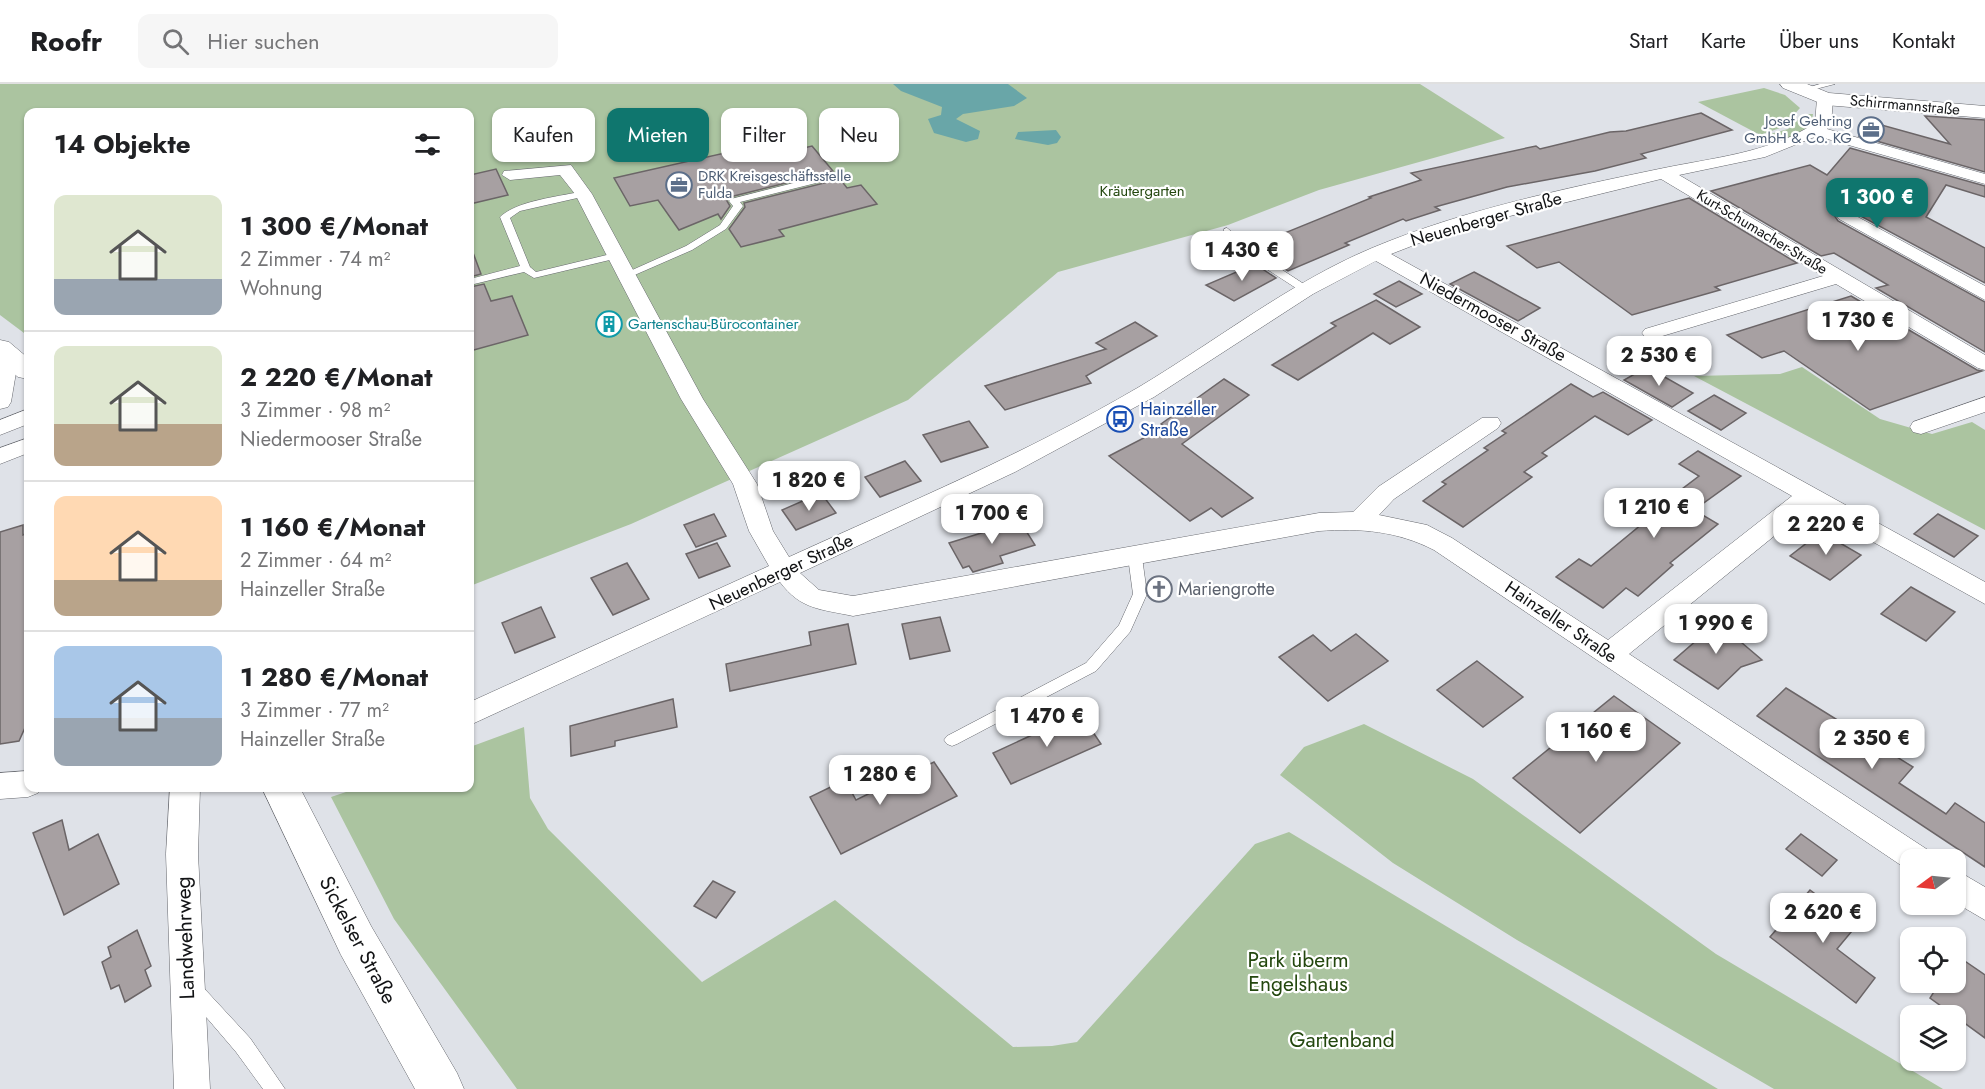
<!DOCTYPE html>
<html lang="de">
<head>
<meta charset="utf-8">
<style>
  body { margin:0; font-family:Jost,sans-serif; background:#f6f6f6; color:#202124; height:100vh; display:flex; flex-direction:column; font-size:22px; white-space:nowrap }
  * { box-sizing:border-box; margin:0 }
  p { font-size:20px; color:#757577 }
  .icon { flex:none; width:33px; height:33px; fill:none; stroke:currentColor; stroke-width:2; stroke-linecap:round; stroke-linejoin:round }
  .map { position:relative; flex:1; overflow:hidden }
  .panel { position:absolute; left:24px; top:24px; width:450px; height:684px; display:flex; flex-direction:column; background:#fff; border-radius:12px; box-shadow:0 2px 4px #0004 }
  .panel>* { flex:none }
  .top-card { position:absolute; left:492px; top:24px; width:570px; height:54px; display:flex; gap:12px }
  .needle { width:39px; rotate:255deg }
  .buttons { position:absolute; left:1900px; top:765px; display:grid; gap:12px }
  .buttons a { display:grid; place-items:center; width:66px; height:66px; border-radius:12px; background:#fff; box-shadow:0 2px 4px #0004; font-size:30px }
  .price { position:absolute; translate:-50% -51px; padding:0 14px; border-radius:12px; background:#fff; color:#222; font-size:20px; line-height:39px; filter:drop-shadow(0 2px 3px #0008) }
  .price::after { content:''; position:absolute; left:50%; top:36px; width:18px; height:14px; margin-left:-9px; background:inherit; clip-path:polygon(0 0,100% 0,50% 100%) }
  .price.current { background:#0f766e; color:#fff }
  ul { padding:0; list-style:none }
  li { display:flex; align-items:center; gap:18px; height:150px; padding:0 30px }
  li+li { border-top:2px solid #e0e0e0 }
  li span { display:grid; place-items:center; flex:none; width:168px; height:120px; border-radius:12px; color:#555 }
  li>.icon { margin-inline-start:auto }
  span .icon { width:72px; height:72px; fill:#fffc; stroke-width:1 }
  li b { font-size:26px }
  h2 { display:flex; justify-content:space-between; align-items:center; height:72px; padding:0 30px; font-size:26px }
  .pill { padding:0 21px; border-radius:12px; background:#fff; box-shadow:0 2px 4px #0004; font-size:21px; line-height:54px }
  .pill.current { background:#0f766e; color:#fff }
  header { display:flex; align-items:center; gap:36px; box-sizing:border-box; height:84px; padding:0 30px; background:#fff; border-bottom:2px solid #e0e0e0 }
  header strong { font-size:28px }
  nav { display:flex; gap:33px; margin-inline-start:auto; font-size:21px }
  .search { width:420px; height:54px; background:#f6f6f6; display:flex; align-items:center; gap:15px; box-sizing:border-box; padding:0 21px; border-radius:12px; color:#757577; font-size:22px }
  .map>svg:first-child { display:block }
  .green { fill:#abc4a0 }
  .water { fill:#69a6a8 }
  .building { fill:#a7a0a2; stroke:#6b6567; stroke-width:1.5 }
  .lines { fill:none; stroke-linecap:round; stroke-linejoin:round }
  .service-casing { stroke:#65676d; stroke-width:1 }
  .minor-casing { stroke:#65676d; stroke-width:1 }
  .tertiary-casing { stroke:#65676d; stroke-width:1 }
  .secondary-casing { stroke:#65676d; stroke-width:1 }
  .service { fill:#fff; fill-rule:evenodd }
  .minor { fill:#fff; fill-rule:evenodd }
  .tertiary { fill:#fff; fill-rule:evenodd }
  .secondary { fill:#fff; fill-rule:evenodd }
  .labels { text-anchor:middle; stroke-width:4.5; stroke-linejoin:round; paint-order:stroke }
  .far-street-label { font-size:15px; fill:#121315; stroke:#fff }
  .far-service-label { font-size:15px; fill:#4e5e75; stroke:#fff; text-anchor:end }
  .far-park-label { font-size:15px; fill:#23470e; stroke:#fff }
  .far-culture-label { font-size:15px; fill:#0d838f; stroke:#fff; text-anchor:start }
  .street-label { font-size:18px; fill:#121315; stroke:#fff }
  .transit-label { font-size:18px; fill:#164399; stroke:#fff; text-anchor:start }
  .worship-label { font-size:18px; fill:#5b616d; stroke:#fff; text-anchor:start }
  .near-street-label { font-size:21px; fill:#121315; stroke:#fff }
  .near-park-label { font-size:21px; fill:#23470e; stroke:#fff }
</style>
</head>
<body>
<header>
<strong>Roofr</strong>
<div class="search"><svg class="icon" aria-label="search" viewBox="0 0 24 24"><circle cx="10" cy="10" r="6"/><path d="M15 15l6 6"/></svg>Hier suchen</div>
<nav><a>Start</a><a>Karte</a><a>Über uns</a><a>Kontakt</a></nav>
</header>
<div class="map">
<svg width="1985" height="1005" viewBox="0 0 1985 1005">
  <rect width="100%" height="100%" fill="#dfe2e8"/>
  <g class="green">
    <path d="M0 0H1420L1505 54 1319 106 1228 141 1058 188 908 316 631 440 470 502V28H28V252L0 231Z"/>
    <path d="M1764 4 1785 11 1800 24 1783 43 1760 51 1698 18Z"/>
    <path d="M1804 30H1813C1811 50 1784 56 1768 61L1756 54 1788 45Z"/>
    <path d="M1802 283 1880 335 1932 350 1972 338 1985 346V446L1694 292 1780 290Z"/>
    <path d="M1364 640 1473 695 1716 870 1943 1005H1774L1517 856 1393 779 1280 691 1304 663Z"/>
    <path d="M524 643 530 714 548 745 702 898 835 816 1013 963 1052 962 1077 958 1255 760 1289 748 1718 1005H517L394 835 331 713 358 704H470V663Z"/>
  </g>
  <g class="water">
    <path d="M893 0H1008L1027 14 1014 22 963 30 956 35 980 47 978 55 966 58 934 49 928 35 941 31 942 23 901 7Z"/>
    <path d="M1056 46 1061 53 1057 59 1048 61 1015 55 1018 48Z"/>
  </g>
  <g class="building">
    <path d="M1701 29 1732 46 1641 70 1646 74 1595 87 1507 103 1435 123 1440 126 1406 137 1403 135 1345 159 1349 161 1288 187 1268 174 1282 167 1265 157 1371 114 1369 113 1421 96 1411 89 1536 62 1540 65 1610 48 1626 47Z"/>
    <path d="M1925 32 1985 36V88L1859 52 1871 38 1950 60Z"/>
    <path d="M812 62 833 87 730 113 727 117 730 122 721 135 718 130 679 146 658 116 630 122 614 94 738 66 747 77Z"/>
    <path d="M1850 64 1985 102V113L1946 101 1926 133 1985 164V199L1846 124 1834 131 1838 137 1985 218V268L1876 204 1888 201 1834 169 1821 172 1711 107 1810 81 1827 91Z"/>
    <path d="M496 85 508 111 470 120V91Z"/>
    <path d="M840 95 847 104 861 101 877 120 779 146 784 152 741 163 729 145 745 123 744 119Z"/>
    <path d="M1689 114 1797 179 1715 203 1720 206 1632 231 1559 178 1537 184 1507 162Z"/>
    <path d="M472 166 481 190 470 193V167Z"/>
    <path d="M1255 180 1276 194 1234 217 1206 201Z"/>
    <path d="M1474 188 1491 197 1540 224 1518 237 1450 200Z"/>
    <path d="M1399 197 1422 210 1396 223 1374 210Z"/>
    <path d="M484 200 491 217 512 212 528 251 470 267V203Z"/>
    <path d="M1851 212 1977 286 1982 287 1870 326 1784 267 1762 274 1727 251Z"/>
    <path d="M1376 216 1420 243 1390 260 1373 249 1298 296 1272 281 1336 242 1331 239Z"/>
    <path d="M1135 238 1157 252 1086 292 1091 299 1005 326 985 302 1106 265 1096 259Z"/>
    <path d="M1647 283 1693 309 1672 323 1624 296Z"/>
    <path d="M1224 295 1249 311 1182 360 1253 414 1222 433 1211 424 1190 437 1109 372 1165 343 1161 340Z"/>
    <path d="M1571 300 1593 313 1603 308 1652 336 1628 351 1595 332 1542 369 1547 372 1524 388 1532 393 1463 443 1423 417 1446 400 1442 398 1488 366 1484 364 1506 349 1502 347Z"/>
    <path d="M1714 311 1746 329 1721 346 1688 327Z"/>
    <path d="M969 337 988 363 941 378 923 351Z"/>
    <path d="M1698 367 1741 392 1694 426 1718 440 1670 479 1673 481 1638 512 1626 504 1603 524 1556 493 1579 475 1591 482 1648 435 1645 433 1699 392 1679 380Z"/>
    <path d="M905 377 921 397 880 413 865 393Z"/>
    <path d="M821 409 836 429 796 446 782 426Z"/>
    <path d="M714 430 726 452 696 463 684 441Z"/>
    <path d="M1938 430 1978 452 1954 473 1914 450Z"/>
    <path d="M1018 434 1035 461 1000 472 1003 479 973 488 969 482 963 484 949 459 991 446 989 442Z"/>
    <path d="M23 441V451L28 449V637L19 657 0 660V448Z"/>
    <path d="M1821 448 1861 471 1830 496 1790 472Z"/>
    <path d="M717 459 730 482 699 494 686 470Z"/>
    <path d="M627 479 649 515 613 531 591 494Z"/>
    <path d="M1911 503 1955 528 1926 557 1881 530Z"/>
    <path d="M541 523 555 553 515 569 502 539Z"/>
    <path d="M1708 530 1762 576 1741 583 1718 605 1674 576 1698 555Z"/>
    <path d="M940 533 950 567 910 575 902 540Z"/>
    <path d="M848 540 856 580 730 607 726 580 811 561 809 548Z"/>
    <path d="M1356 550 1388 577 1328 617 1279 573 1313 551 1331 567Z"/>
    <path d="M1477 577 1523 613 1483 643 1437 606Z"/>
    <path d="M1786 604 1913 683 1899 699 1946 730 1955 719 1985 739V783L1757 632Z"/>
    <path d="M1614 612 1680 659 1580 749 1513 694Z"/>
    <path d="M673 615 677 643 615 657V662L571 672 570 642Z"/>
    <path d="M1080 629 1101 660 1011 700 993 669Z"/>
    <path d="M934 678 957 712 841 770 810 713 845 696 856 716Z"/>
    <path d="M62 736 69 766 98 750 119 800 64 831 33 749Z"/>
    <path d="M1801 750 1837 776 1822 792 1786 765Z"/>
    <path d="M713 797 735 808 716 834 694 822Z"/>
    <path d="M1810 806 1857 841 1837 865 1875 894 1856 919 1770 853Z"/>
    <path d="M137 846 151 882 145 886 151 902 125 918 119 901 111 905 102 878 111 873 108 863Z"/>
    <path d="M1956 871 1985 891V954L1930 914 1940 898H1956Z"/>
  </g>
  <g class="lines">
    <g class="service-casing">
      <g id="service">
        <path d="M1820 0H1835L1804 8 1800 6Z"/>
        <path d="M837 88 840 89V93L740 118 743 122 726 145 692 166 630 193 626 194 621 191 686 162 720 141 733 122 729 117 731 115Z"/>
        <path d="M583 107 586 108V112L520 127 510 134 530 183 536 188 615 169 620 172 618 174 534 194 524 188 470 201V195L520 182 500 133C518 116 559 113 583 107Z"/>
        <path d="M1227 144 1264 174 1310 204V208H1302L1256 178 1224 149V145Z"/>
        <path d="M1135 468 1142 473 1147 510 1130 548 1096 587 957 660 952 662 947 660 944 656 947 652 1086 579 1119 541 1133 510 1128 473Z"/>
        <path d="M195 898 201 901 250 954 285 1005H263L236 968 189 913 186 907 189 901Z"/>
      </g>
    </g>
    <g class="minor-casing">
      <g id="minor">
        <path d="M1825 10 1833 15 1831 41 1827 45 1985 90V100L1817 52 1765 73 1679 91 1985 271V286L1978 284 1836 200 1659 253H1645L1642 249 1645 245 1823 192 1661 95 1453 146 1391 170 1985 498V520L1810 423 1629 570 1928 766 1932 776H1911V788L1434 466C1397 447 1361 444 1319 447L853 532C821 525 801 526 780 498L470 641V618L769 482 749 447 733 400 681 315 575 110 560 91 510 96 502 91 504 87 571 81 592 110 703 315 757 400 773 447 789 473C907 419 1027 369 1139 303 1216 257 1289 199 1372 164 1463 126 1563 105 1659 85 1711 74 1771 69 1815 39L1817 15ZM1376 177 1792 412 1608 556 1452 454 1427 441 1379 431 1394 415 1498 344 1501 339 1498 334H1482L1378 403 1353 428 1319 429 853 512 819 506 800 489 1015 388 1154 313 1313 210Z"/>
        <path d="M1845 126 1985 202V216L1839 135 1836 131Z"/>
        <path d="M9 265 16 267 19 271 11 318 8 323 0 325V269Z"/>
        <path d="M1985 313V328L1921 350 1913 348 1910 343 1913 338Z"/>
        <path d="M28 325V340L0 351V336Z"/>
        <path d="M28 354V369L0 380V364Z"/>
        <path d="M28 687V704H41L38 709 28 713 0 715V689Z"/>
        <path d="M170 704H200L198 770 210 1005H174L166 770Z"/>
        <path d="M1956 786 1985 803V836L1956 819Z"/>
      </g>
    </g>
    <g class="tertiary-casing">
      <path id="tertiary" d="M1780 0H1807L1829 9 1985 22V34L1825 21 1783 4Z"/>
    </g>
    <g class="secondary-casing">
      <g id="secondary">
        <path d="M0 256 9 258 28 274V295L18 293 0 278Z"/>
        <path d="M262 704H300L371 842 457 989 464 1005H415L341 871Z"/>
      </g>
    </g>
    <use href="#service" class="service"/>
    <use href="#minor" class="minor"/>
    <use href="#tertiary" class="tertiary"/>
    <use href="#secondary" class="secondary"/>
  </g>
  <defs>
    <g id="office-ring" transform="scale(1.35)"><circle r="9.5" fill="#fff" stroke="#5c6f8a" stroke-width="1.5"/><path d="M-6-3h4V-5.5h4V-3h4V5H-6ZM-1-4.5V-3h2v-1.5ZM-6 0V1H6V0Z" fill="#5c6f8a"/></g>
    <g id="building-ring" transform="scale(1.35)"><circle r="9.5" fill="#fff" stroke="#0f9aa8" stroke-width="1.5"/><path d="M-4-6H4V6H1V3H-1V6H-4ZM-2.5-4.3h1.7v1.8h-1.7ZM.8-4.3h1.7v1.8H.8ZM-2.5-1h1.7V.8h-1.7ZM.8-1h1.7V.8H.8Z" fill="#0f9aa8"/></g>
    <g id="bus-ring" transform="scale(1.35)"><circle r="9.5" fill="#fff" stroke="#1a4fb4" stroke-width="1.5"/><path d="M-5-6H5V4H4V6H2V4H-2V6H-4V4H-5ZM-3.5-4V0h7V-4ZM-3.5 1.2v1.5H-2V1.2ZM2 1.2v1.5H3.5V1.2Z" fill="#1a4fb4"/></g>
    <g id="church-ring" transform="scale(1.35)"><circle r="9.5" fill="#fff" stroke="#6b7280" stroke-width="1.5"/><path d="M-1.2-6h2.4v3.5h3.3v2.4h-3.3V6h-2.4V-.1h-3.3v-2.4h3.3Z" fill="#6b7280"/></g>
  </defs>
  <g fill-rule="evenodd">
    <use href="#office-ring" x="1871" y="46"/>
    <use href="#office-ring" x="679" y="101"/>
    <use href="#building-ring" x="609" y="240"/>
    <use href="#bus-ring" x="1120" y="335"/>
    <use href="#church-ring" x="1159" y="505"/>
  </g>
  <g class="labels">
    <g class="far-street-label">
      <text transform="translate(1905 21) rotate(5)" y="5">Schirrmannstraße</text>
      <text transform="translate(1762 148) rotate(31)" y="5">Kurt-Schumacher-Straße</text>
    </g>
    <g class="far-service-label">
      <text x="1852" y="42">Josef Gehring<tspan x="1852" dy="17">GmbH &amp; Co. KG</tspan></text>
      <text x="698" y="97" text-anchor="start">DRK Kreisgeschäftsstelle<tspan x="698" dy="17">Fulda</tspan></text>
    </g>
    <g class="far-park-label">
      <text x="1142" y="112">Kräutergarten</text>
    </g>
    <g class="far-culture-label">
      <text x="628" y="245">Gartenschau-Bürocontainer</text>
    </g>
    <g class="street-label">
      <text transform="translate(1486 135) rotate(-16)" y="6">Neuenberger Straße</text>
      <text transform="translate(1493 233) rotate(29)" y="6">Niedermooser Straße</text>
      <text transform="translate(781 488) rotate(-25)" y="6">Neuenberger Straße</text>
      <text transform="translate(1561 538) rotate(34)" y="6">Hainzeller Straße</text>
    </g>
    <g class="transit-label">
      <text x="1140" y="331">Hainzeller<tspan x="1140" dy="21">Straße</tspan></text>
    </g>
    <g class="worship-label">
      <text x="1178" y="511">Mariengrotte</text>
    </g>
    <g class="near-street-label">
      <text transform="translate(185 854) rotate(-92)" y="7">Landwehrweg</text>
      <text transform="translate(358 856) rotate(62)" y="7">Sickelser Straße</text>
    </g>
    <g class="near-park-label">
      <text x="1298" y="883">Park überm<tspan x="1298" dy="24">Engelshaus</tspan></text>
      <text x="1342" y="963">Gartenband</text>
    </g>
  </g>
</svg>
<div class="buttons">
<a><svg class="needle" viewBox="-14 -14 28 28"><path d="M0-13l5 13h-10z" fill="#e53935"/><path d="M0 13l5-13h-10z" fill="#757577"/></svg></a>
<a><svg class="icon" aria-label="locate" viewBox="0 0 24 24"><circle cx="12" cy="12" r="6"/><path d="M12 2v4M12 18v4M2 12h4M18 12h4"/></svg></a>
<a><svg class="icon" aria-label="layers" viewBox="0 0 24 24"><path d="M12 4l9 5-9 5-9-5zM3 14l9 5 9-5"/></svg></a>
</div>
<b class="price current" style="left:1877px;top:145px">1 300 €</b>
<b class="price" style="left:1242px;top:198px">1 430 €</b>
<b class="price" style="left:1858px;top:268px">1 730 €</b>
<b class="price" style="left:1659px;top:303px">2 530 €</b>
<b class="price" style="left:809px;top:428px">1 820 €</b>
<b class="price" style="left:1654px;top:455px">1 210 €</b>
<b class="price" style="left:992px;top:461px">1 700 €</b>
<b class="price" style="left:1826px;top:472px">2 220 €</b>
<b class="price" style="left:1716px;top:571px">1 990 €</b>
<b class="price" style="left:1047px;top:664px">1 470 €</b>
<b class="price" style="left:1596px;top:679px">1 160 €</b>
<b class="price" style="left:1872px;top:686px">2 350 €</b>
<b class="price" style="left:880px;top:722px">1 280 €</b>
<b class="price" style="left:1823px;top:860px">2 620 €</b>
<div class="top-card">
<a class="pill">Kaufen</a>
<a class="pill current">Mieten</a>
<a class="pill">Filter</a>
<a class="pill">Neu</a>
</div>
<section class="panel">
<h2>14 Objekte<svg class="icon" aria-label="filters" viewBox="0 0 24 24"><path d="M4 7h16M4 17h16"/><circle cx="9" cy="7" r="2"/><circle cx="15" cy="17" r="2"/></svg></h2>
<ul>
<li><span style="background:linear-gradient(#dfe7d0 70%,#9aa5b1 0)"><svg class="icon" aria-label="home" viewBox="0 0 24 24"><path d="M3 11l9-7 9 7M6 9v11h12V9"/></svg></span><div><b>1 300 €/Monat</b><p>2 Zimmer · 74 m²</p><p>Wohnung</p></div></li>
<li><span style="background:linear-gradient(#dfe7d0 65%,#b9a48a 0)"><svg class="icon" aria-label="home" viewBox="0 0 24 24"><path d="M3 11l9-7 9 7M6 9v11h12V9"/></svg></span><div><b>2 220 €/Monat</b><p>3 Zimmer · 98 m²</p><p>Niedermooser Straße</p></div></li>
<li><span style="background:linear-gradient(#ffd9b3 70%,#b9a48a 0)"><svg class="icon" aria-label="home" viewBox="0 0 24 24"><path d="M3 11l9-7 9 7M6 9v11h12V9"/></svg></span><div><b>1 160 €/Monat</b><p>2 Zimmer · 64 m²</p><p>Hainzeller Straße</p></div></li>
<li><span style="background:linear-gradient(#a9c7e8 60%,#9aa5b1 0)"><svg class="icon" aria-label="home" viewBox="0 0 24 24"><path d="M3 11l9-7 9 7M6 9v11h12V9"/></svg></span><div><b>1 280 €/Monat</b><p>3 Zimmer · 77 m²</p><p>Hainzeller Straße</p></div></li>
</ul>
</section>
</div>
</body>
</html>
